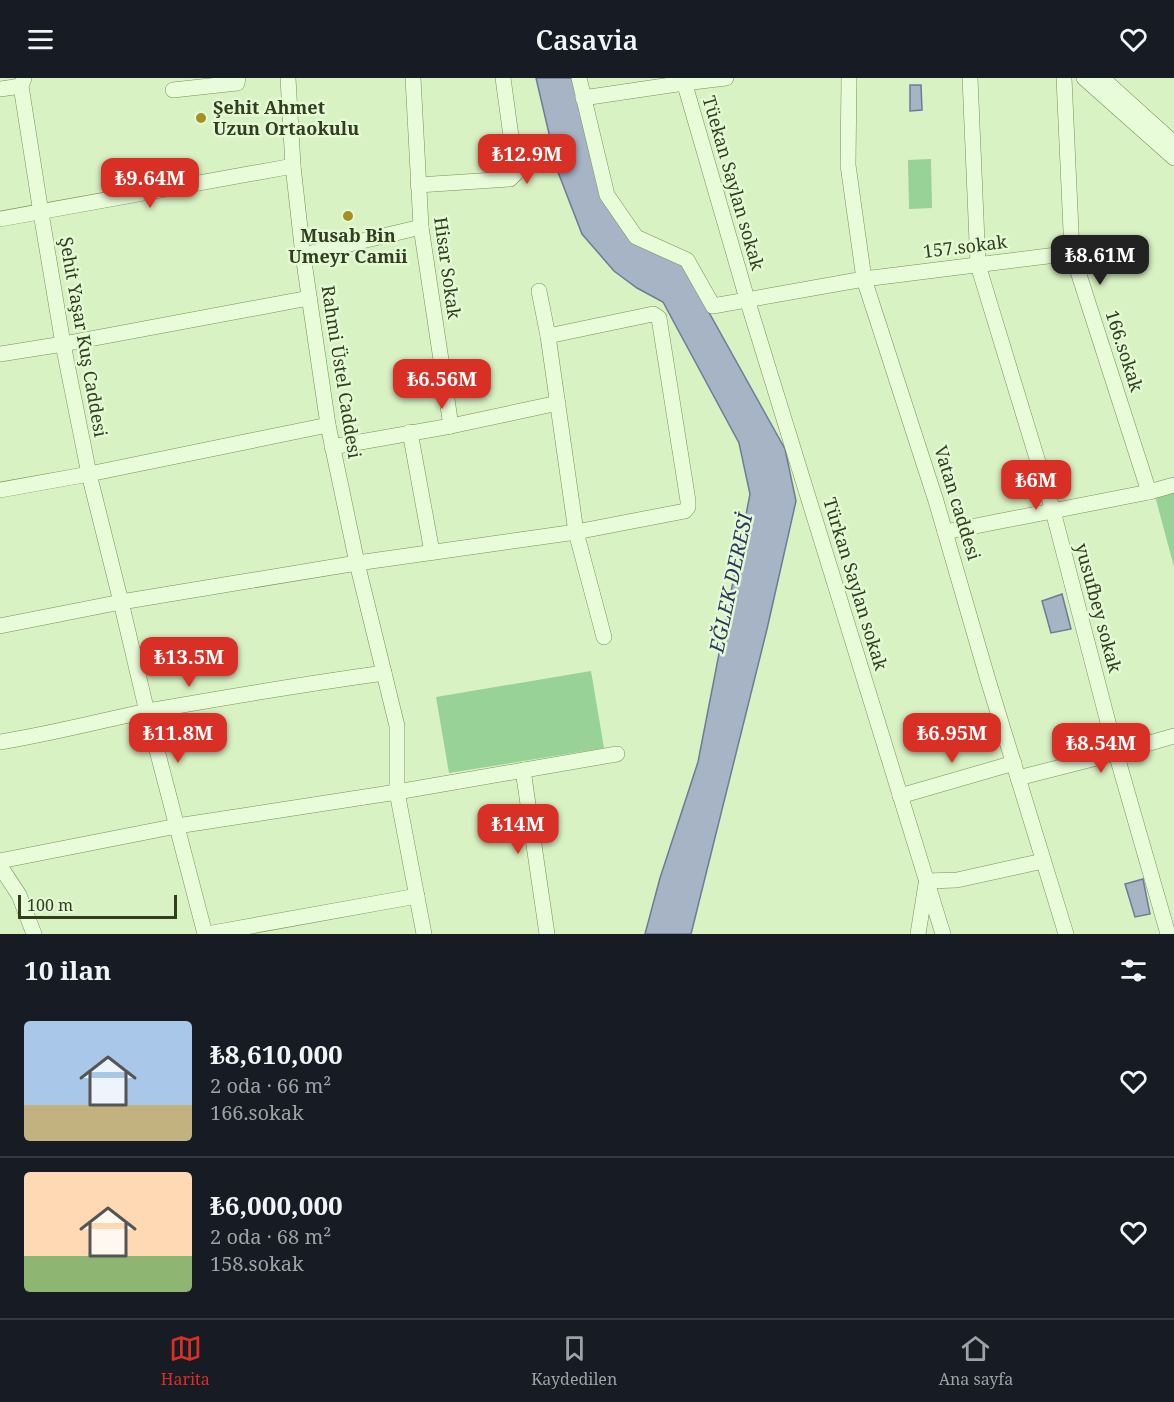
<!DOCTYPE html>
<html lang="tr">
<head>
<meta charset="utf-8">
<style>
  body { margin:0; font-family:"Noto Serif",serif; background:#242831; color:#f1f3f6; height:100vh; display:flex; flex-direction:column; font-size:22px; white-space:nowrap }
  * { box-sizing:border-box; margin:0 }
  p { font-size:20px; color:#9ea1a6 }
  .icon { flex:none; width:33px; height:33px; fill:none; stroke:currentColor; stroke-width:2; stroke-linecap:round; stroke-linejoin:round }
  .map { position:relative; height:856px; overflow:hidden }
  .drawer { display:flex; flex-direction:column; background:#171b24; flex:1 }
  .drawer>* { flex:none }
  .scale { position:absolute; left:18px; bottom:15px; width:159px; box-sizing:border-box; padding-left:6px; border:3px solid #333e1e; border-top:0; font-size:16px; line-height:21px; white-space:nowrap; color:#333e1e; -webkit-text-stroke:4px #e4f9d5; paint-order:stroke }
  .price { position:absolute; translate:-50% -51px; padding:0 14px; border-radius:12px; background:#d93025; color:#fff; font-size:20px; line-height:39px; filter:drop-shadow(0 2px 3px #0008) }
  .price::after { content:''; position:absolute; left:50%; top:36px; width:18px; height:14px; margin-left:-9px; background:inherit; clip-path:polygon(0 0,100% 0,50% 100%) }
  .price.current { background:#222; color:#fff }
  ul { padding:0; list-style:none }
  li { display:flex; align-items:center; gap:18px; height:150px; padding:0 24px }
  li+li { border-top:2px solid #363941 }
  li span { display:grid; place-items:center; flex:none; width:168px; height:120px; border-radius:6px; color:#555 }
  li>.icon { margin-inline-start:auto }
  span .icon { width:72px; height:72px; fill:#fffc; stroke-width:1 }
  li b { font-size:26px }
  h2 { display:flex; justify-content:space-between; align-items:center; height:72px; padding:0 24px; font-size:26px }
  header { display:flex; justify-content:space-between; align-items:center; height:78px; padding:0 24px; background:#171b24; font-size:27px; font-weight:600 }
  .tabs { display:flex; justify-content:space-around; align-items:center; height:84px; border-top:2px solid #363941; background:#171b24; font-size:16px; color:#9ea1a6 }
  .tabs a { display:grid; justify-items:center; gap:3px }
  .tabs .current { color:#d93025 }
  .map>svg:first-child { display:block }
  .green { fill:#98d297 }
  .water { fill:#a6b4c5; stroke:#6c7c95; stroke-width:1.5 }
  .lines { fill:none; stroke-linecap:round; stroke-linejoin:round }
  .minor-casing { stroke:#7a8f58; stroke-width:16 }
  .minor { stroke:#e8fcd9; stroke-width:15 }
  .poi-dot { fill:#a49122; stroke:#e4f9d5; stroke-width:2 }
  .labels { text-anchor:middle; stroke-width:5; stroke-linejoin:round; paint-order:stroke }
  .poi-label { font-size:18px; font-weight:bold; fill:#333e1e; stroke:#e4f9d5; text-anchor:start }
  .street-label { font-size:18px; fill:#333e1e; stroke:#e4f9d5 }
  .water-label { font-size:20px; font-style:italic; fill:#2c365f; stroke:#e4f9d5 }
</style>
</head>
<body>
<header><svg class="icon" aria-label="menu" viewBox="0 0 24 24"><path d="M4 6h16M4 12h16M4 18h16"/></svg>Casavia<svg class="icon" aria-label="heart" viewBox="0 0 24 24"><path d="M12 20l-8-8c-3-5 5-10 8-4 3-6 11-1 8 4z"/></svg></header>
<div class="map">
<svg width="1174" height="856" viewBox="0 0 1174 856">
  <rect width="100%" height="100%" fill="#d9f2c4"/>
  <g class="green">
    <path d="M931 81 932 130 909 131 908 82Z"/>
    <path d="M1174 413V489L1155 418Z"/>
    <path d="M591 593 604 670 449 695 436 619Z"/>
  </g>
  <g class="water">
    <path d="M536 0H574L606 127 682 186 785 371 796 423 767 551 691 856H645L660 800 698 684 750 416 739 365 663 224 637 210 614 193 582 156 558 94Z"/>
    <path d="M910 7H921L922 32 910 33Z"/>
    <path d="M1062 516 1071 551 1051 555 1042 523Z"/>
    <path d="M1143 801 1150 836 1135 839 1125 806Z"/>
  </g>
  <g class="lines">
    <g class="minor-casing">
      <g id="minor">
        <path d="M24 0 21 8 41 135 63 266 89 396 121 524 147 634 205 856"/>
        <path d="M288 0 293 88 303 177 328 347 357 485 397 648V714L424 856"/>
        <path d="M413 0 421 149 451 348"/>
        <path d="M579 0 607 117 636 159 687 182 713 228 864 201 1072 175"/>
        <path d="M683 0 747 221 943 856"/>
        <path d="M849 0 848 87 864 201 936 423 988 602 1066 856"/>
        <path d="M970 0 978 187 1053 433 1116 675 1168 856"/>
        <path d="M1064 0 1072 175 1149 414"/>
        <path d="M1084 0 1174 80"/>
        <path d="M1102 0 1174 65"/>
        <path d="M0 11 21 8"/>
        <path d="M173 12 237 5 238 0"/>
        <path d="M583 20 684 5 726 0"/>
        <path d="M418 107 510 101 516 95 503 0"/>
        <path d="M0 141 293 88"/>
        <path d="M303 177 421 149"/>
        <path d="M539 213 548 258 576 454 604 559"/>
        <path d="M0 276 63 266 309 220"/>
        <path d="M410 354 432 474"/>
        <path d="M332 369 451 348 558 325"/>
        <path d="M0 412 89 396 328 347"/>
        <path d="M945 454 1149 414 1174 407"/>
        <path d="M0 548 121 524 357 485 576 454 685 433 688 429V423L659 240 653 236 548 258"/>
        <path d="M0 664C50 656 99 643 148 633 227 619 305 606 384 595"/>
        <path d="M523 692 547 856"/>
        <path d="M1018 700 1116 675 1174 658"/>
        <path d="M900 718 1014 685"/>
        <path d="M0 783 177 748 397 714 617 676"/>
        <path d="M0 788 19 817 34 856"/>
        <path d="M927 803 957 802 1043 783"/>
        <path d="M207 856 417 818"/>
        <path d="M918 856 926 806"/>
      </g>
    </g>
    <use href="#minor" class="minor"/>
  </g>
  <g class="poi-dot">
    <circle cx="201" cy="40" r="6"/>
    <circle cx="348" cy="138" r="6"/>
  </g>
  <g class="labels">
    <g class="poi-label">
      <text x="213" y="36">Şehit Ahmet<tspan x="213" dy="21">Uzun Ortaokulu</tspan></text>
      <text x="348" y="164" text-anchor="middle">Musab Bin<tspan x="348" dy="21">Umeyr Camii</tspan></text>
    </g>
    <g class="street-label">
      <text transform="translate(733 105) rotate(74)" y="6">Tüekan Saylan sokak</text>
      <text transform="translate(965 169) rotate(-7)" y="6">157.sokak</text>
      <text transform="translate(447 190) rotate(82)" y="6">Hisar Sokak</text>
      <text transform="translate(83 259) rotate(80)" y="6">Şehit Yaşar Kuş Caddesi</text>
      <text transform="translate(1124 273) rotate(72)" y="6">166.sokak</text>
      <text transform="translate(341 294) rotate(81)" y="6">Rahmi Üstel Caddesi</text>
      <text transform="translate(957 425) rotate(73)" y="6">Vatan caddesi</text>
      <text transform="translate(855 506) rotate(73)" y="6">Türkan Saylan sokak</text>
      <text transform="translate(1098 530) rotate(75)" y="6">yusufbey sokak</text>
    </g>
    <g class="water-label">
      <text transform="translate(731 505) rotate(-78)" y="7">EĞLEK DERESİ</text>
    </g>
  </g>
</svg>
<div class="scale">100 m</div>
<b class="price" style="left:527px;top:107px">₺12.9M</b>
<b class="price" style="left:150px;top:131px">₺9.64M</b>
<b class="price current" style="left:1100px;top:208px">₺8.61M</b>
<b class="price" style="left:442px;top:332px">₺6.56M</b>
<b class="price" style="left:1036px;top:433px">₺6M</b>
<b class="price" style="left:189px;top:610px">₺13.5M</b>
<b class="price" style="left:178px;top:686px">₺11.8M</b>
<b class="price" style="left:952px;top:686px">₺6.95M</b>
<b class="price" style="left:1101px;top:696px">₺8.54M</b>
<b class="price" style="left:518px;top:777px">₺14M</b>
</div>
<section class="drawer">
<h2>10 ilan<svg class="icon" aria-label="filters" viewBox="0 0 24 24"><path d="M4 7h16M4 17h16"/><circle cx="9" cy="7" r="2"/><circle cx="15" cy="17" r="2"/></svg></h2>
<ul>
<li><span style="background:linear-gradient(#a9c7e8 70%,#c2b280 0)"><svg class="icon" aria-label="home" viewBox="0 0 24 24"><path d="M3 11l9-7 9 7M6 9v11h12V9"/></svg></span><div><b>₺8,610,000</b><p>2 oda · 66 m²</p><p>166.sokak</p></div><svg class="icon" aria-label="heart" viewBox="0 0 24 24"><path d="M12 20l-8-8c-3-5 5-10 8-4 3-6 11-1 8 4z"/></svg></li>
<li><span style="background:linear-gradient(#ffd9b3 70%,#8fb573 0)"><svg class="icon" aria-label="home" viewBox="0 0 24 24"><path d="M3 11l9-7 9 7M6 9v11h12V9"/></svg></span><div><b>₺6,000,000</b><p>2 oda · 68 m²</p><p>158.sokak</p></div><svg class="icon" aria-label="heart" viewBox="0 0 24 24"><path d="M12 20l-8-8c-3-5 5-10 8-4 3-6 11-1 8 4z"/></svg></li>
</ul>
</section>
<nav class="tabs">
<a class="current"><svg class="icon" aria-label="map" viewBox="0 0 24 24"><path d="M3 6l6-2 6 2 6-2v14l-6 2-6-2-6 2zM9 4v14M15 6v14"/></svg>Harita</a>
<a><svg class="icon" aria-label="saved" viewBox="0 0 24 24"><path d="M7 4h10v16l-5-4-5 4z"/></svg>Kaydedilen</a>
<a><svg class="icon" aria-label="home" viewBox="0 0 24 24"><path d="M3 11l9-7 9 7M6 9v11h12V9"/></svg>Ana sayfa</a>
</nav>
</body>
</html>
